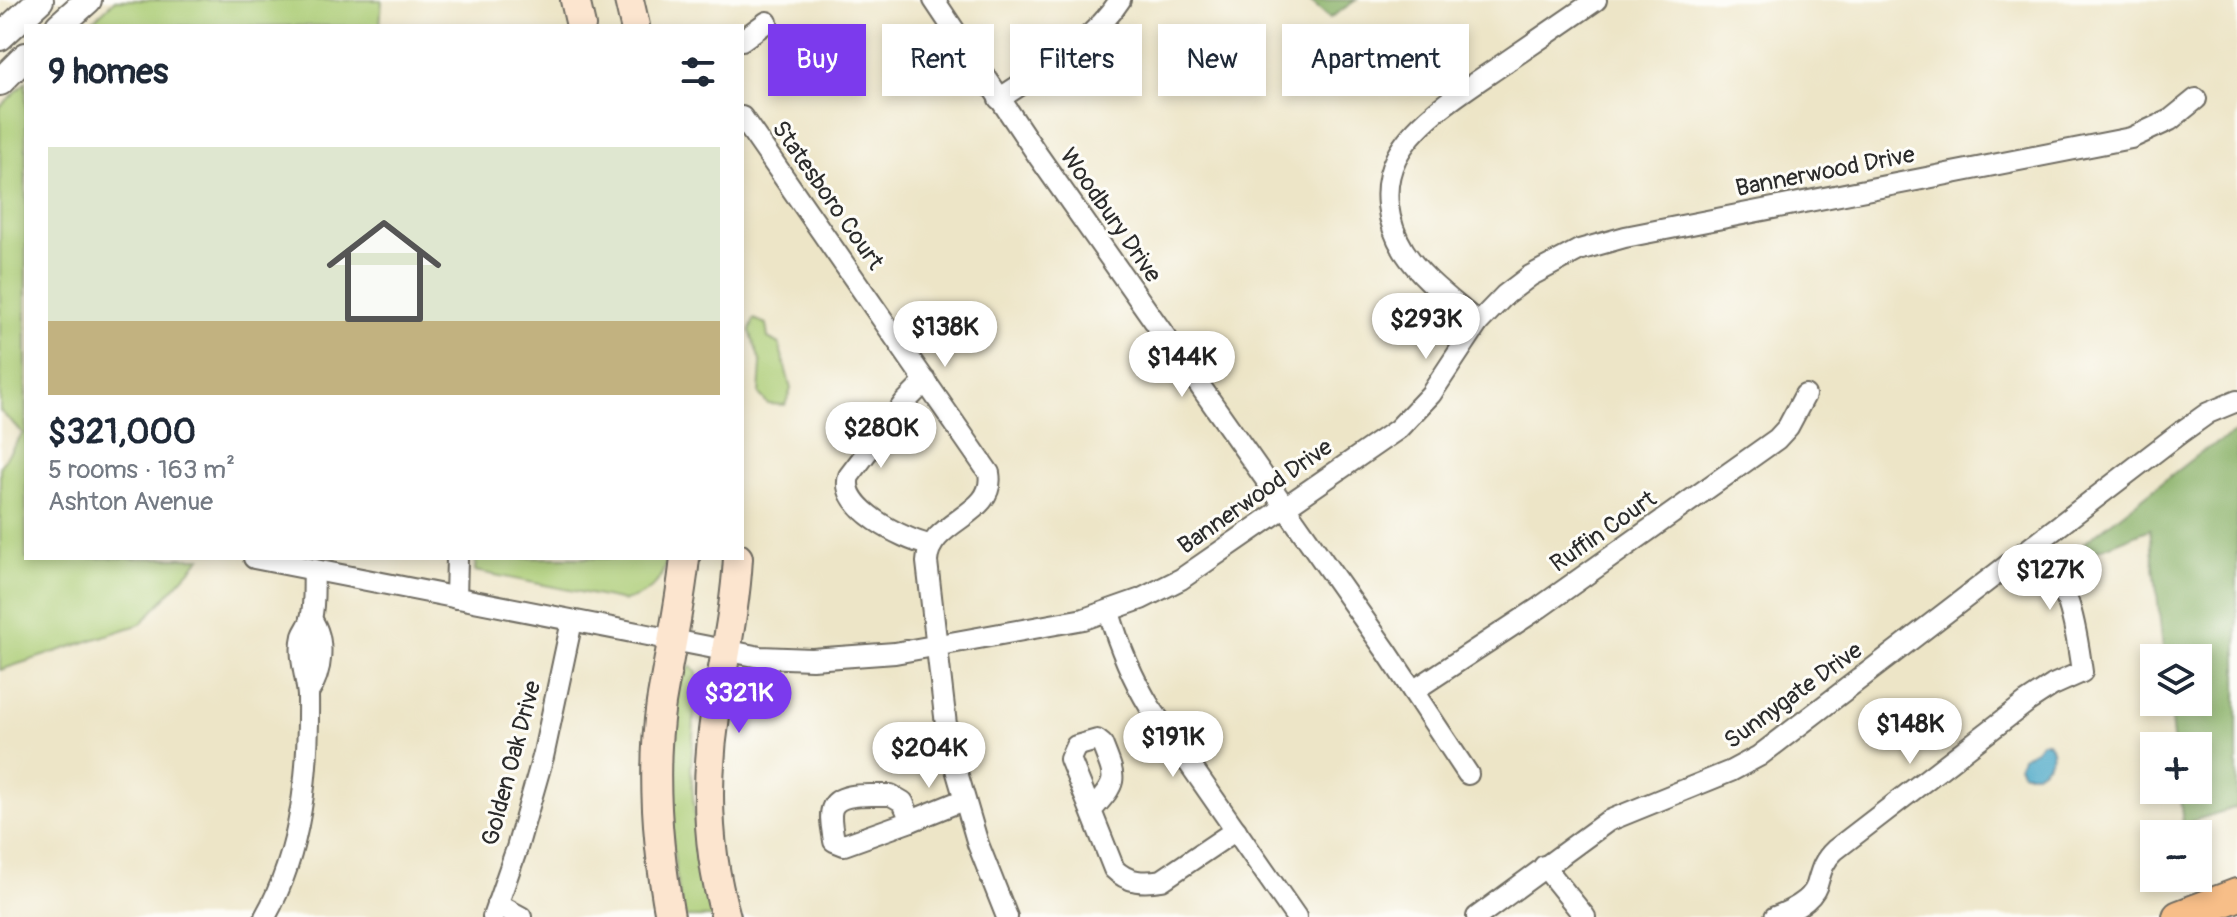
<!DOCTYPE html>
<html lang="en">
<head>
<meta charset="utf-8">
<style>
  body { margin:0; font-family:Pangolin,sans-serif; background:#f6f6f7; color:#1f2937; height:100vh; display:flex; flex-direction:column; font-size:30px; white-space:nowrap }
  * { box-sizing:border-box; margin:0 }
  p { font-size:26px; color:#747a83 }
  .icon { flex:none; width:44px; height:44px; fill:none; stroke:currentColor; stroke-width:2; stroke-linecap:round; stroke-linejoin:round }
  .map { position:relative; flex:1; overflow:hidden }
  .details { position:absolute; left:24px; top:24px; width:720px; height:536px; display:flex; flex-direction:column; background:#fff; border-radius:0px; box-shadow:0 4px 12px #0003 }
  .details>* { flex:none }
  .hud { position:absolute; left:768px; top:24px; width:760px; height:72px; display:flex; gap:16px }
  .tools { position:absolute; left:2140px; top:644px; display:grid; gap:16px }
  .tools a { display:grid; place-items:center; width:72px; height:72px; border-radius:0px; background:#fff; box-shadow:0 4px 12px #0003; font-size:40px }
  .price { position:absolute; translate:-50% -68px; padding:0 18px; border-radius:28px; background:#fff; color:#222; font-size:26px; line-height:52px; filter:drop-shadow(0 2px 4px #0008) }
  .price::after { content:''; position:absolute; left:50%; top:48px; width:24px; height:18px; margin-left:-12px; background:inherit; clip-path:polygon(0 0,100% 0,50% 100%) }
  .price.selected { background:#7c3aed; color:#fff }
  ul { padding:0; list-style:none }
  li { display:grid; align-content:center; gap:16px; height:424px; padding:0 24px }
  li+li { border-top:2px solid #e0e1e3 }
  li span { display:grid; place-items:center; height:248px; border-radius:0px; color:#555 }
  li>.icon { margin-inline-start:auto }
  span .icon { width:144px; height:144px; fill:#fffc; stroke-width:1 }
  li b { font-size:34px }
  h2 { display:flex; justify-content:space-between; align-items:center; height:96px; padding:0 24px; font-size:34px }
  .tag { padding:0 28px; border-radius:0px; background:#fff; box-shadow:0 4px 12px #0003; font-size:28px; line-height:72px }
  .tag.selected { background:#7c3aed; color:#fff }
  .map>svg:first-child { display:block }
  .green { fill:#abcc74; stroke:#6b7c50; stroke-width:2 }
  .forest { fill:#88b066; stroke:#5a6e48; stroke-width:2 }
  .water { fill:#47a6c6; stroke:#396878; stroke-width:2 }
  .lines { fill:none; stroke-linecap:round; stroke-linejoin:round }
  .minor-casing { stroke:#6f6c62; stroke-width:24 }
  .tertiary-casing { stroke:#6f6c62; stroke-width:30 }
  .secondary-casing { stroke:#6f6c62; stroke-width:32 }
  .primary-casing { stroke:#6f6c62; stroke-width:36 }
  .minor { stroke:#fff; stroke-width:20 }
  .tertiary { stroke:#fff; stroke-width:26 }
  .secondary { stroke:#fce5cf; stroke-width:28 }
  .primary { stroke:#f7be88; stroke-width:32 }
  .labels { text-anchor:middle; stroke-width:6; stroke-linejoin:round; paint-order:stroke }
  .street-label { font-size:24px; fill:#2b2b2b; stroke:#fdfcf7 }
</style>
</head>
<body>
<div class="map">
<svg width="2237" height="917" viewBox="0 0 2237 917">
  <rect width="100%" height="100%" fill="#fdfcf7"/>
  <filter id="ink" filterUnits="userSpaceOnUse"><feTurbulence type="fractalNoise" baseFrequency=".0125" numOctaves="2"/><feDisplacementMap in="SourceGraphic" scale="16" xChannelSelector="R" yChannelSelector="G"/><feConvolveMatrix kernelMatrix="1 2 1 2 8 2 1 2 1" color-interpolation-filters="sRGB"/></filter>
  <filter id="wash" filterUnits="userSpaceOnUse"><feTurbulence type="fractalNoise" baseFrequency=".006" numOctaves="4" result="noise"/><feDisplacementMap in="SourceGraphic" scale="32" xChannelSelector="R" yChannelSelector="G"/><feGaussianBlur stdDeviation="1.8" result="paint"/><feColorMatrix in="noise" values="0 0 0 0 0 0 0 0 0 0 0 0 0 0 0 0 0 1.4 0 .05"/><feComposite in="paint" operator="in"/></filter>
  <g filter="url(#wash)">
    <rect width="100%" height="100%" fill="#ede5c7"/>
    <g class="green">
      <path d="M115 0H382L380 26H87Z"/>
      <path d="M26 82V558H201L141 624 0 670V466L23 433 0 411V107Z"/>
      <path d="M754 319 766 324 768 338 779 344 791 389 785 405 768 404 759 394 761 364 750 331Z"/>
      <path d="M476 558H667C662 583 649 595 624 601L475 571Z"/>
      <path d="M691 666 697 673 691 768 695 822 718 917H683C673 864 652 705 691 666Z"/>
    </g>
    <g class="forest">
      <path d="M1309 0H1356L1330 18Z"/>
      <path d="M2237 432V807L2183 824 2179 790H2198V746H2174L2169 702H2198V658H2164L2150 529 2088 554 2084 543 2201 452Z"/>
    </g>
    <path class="water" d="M2041 742H2048C2059 755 2047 766 2036 773H2023L2019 765 2022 757 2035 750Z"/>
  </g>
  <g filter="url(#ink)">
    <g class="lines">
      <g class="minor-casing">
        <g id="minor">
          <path d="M934 0 1039 157 1387 652 1468 774"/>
          <path d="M742 40 767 22"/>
          <path d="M999 99C1041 70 1092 44 1120 0"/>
          <path d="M742 117 989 473C997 516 928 520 927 562L948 742 978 844 1007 917"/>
          <path d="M1478 323C1453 301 1422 279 1404 251 1387 223 1381 188 1396 158 1416 118 1470 87 1506 62 1536 41 1566 21 1596 0"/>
          <path d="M926 381 905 402 849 476C839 508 903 539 929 545"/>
          <path d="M254 558 760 657 812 659 895 653 1084 619 1141 599 1181 579 1398 429 1431 394 1478 323 1505 295 1530 276 1579 250 1625 237 2131 138 2170 120 2196 99"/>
          <path d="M456 598 457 558"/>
          <path d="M1109 612C1119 646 1131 676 1150 707L1296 917"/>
          <path d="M1413 691 1539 608 1777 439 1788 427 1805 395"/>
          <path d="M308 693C322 672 326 640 311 619"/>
          <path d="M891 795 903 802 911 821 844 845 834 841C833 832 829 818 832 809 838 790 875 796 891 795Z"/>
          <path d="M1091 811 1070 759 1076 746 1097 740 1102 744C1117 782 1118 780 1091 811L1114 869C1128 883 1144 883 1162 880L1236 830"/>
          <path d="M911 821 963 800"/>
          <path d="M1544 866 1585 917"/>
          <path d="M497 904 521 917"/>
          <path d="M265 917C302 852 309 770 308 696 307 678 298 656 303 636 305 630 310 625 311 619 315 604 313 585 314 570"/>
          <path d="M493 917 517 848 543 757 572 621"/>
          <path d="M1477 917 1608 821 1731 771 1759 756 2180 433 2208 413 2237 401"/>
          <path d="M1775 917C1790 911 1811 902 1817 885 1821 871 1823 861 1835 850L2027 702 2053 685 2082 672C2075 620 2069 586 2036 544"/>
        </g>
      </g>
      <g class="tertiary-casing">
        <g id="tertiary">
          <path d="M59 26 88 0"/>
          <path d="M0 37 40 0"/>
          <path d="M0 82 26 56"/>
        </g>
      </g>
      <g class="secondary-casing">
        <g id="secondary">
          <path d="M575 0 581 26"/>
          <path d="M629 0 635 26"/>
          <path d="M670 917C657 846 651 775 661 703 669 655 680 607 685 558"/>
          <path d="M726 917C707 852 705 783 715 716 723 663 735 612 738 558"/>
        </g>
      </g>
      <g class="primary-casing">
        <path id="primary" d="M2179 917 2237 895"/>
      </g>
      <use href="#minor" class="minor"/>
      <use href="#tertiary" class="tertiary"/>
      <use href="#secondary" class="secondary"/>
      <use href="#primary" class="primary"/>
    </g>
  </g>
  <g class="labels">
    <g class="street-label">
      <text transform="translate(1825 171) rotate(-11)" y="8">Bannerwood Drive</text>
      <text transform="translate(828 195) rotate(55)" y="8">Statesboro Court</text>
      <text transform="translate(1111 215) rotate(55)" y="8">Woodbury Drive</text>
      <text transform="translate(1255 496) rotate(-35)" y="8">Bannerwood Drive</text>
      <text transform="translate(1603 531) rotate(-35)" y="8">Ruffin Court</text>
      <text transform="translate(1793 695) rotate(-36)" y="8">Sunnygate Drive</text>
      <text transform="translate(511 763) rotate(-75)" y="8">Golden Oak Drive</text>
    </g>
  </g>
</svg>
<div class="tools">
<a><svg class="icon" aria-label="layers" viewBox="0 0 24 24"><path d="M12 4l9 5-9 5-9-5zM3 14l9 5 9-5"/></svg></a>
<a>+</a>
<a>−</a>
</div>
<b class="price" style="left:1426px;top:361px">$293K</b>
<b class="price" style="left:945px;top:369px">$138K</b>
<b class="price" style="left:1182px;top:399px">$144K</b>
<b class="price" style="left:881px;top:470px">$280K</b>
<b class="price" style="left:2050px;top:612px">$127K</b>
<b class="price selected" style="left:739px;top:735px">$321K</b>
<b class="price" style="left:1910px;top:766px">$148K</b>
<b class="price" style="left:1173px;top:779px">$191K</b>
<b class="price" style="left:929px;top:790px">$204K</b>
<div class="hud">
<a class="tag selected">Buy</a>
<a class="tag">Rent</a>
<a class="tag">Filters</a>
<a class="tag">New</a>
<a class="tag">Apartment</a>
</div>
<section class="details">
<h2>9 homes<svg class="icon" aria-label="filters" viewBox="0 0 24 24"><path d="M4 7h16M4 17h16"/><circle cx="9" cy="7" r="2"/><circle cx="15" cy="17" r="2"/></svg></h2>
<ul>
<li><span style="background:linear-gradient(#dfe7d0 70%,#c2b280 0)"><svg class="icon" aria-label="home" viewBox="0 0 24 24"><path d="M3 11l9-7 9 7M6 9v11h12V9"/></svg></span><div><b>$321,000</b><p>5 rooms · 163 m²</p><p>Ashton Avenue</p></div></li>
</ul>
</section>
</div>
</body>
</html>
